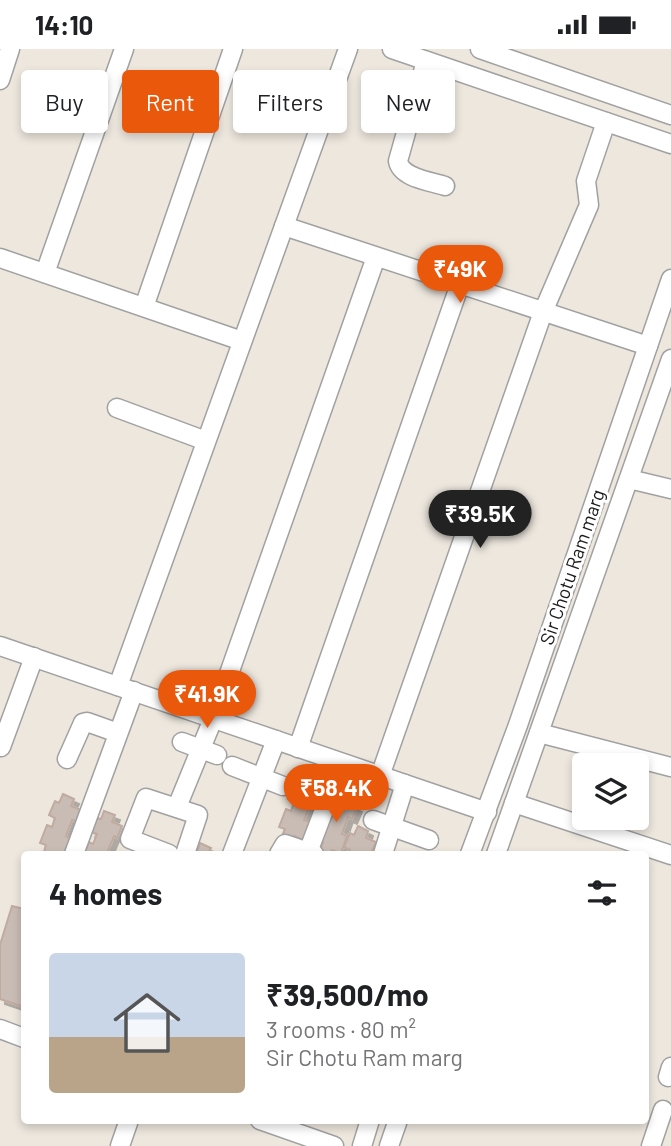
<!DOCTYPE html>
<html lang="en">
<head>
<meta charset="utf-8">
<style>
  body { margin:0; font-family:Barlow,sans-serif; background:#f2f2f2; color:#202124; height:100vh; display:flex; flex-direction:column; font-size:26px; white-space:nowrap }
  * { box-sizing:border-box; margin:0 }
  p { font-size:23px; color:#757577 }
  .icon { flex:none; width:38px; height:38px; fill:none; stroke:currentColor; stroke-width:2; stroke-linecap:round; stroke-linejoin:round }
  .map { position:relative; flex:1; overflow:hidden }
  .drawer { position:absolute; left:21px; top:802px; width:628px; height:273px; display:flex; flex-direction:column; background:#fff; border-radius:7px; box-shadow:0 4px 10px #0003 }
  .drawer>* { flex:none }
  .top-card { position:absolute; left:21px; top:21px; width:630px; height:63px; display:flex; gap:14px }
  .controls { position:absolute; left:572px; top:704px; display:grid; gap:14px }
  .controls a { display:grid; place-items:center; width:77px; height:77px; border-radius:7px; background:#fff; box-shadow:0 4px 10px #0003; font-size:35px }
  .price { position:absolute; translate:-50% -60px; padding:0 16px; border-radius:24px; background:#ea580c; color:#fff; font-size:23px; line-height:46px; filter:drop-shadow(0 2px 4px #0008) }
  .price::after { content:''; position:absolute; left:50%; top:42px; width:21px; height:16px; margin-left:-10px; background:inherit; clip-path:polygon(0 0,100% 0,50% 100%) }
  .price.active { background:#222; color:#fff }
  ul { padding:0; list-style:none }
  li { display:flex; align-items:center; gap:21px; height:175px; padding:0 28px }
  li span { display:grid; place-items:center; flex:none; width:196px; height:140px; border-radius:7px; color:#555 }
  li>.icon { margin-inline-start:auto }
  span .icon { width:84px; height:84px; fill:#fffc; stroke-width:1 }
  li b { font-size:30px }
  h2 { display:flex; justify-content:space-between; align-items:center; height:84px; padding:0 28px; font-size:30px }
  .chip { padding:0 24px; border-radius:7px; background:#fff; box-shadow:0 4px 10px #0003; font-size:24px; line-height:63px }
  .chip.active { background:#ea580c; color:#fff }
  .status { display:flex; justify-content:space-between; align-items:center; height:49px; padding:0 35px; background:#fff; direction:ltr }
  .status svg { height:19px; fill:currentColor }
  .map>svg:first-child { display:block }
  .building { fill:#c9bcb5; stroke:#c0aba0; stroke-width:2; filter:url(#shadow) }
  .lines { fill:none; stroke-linecap:round; stroke-linejoin:round }
  .minor-casing { stroke:#a1a1a1; stroke-width:21 }
  .minor { stroke:#fff; stroke-width:18 }
  .labels { text-anchor:middle; stroke-width:6; stroke-linejoin:round; paint-order:stroke }
  .street-label { font-size:19px; fill:#1a1a1a; stroke:#fff }
</style>
</head>
<body>
<div class="status"><b>14:10</b><svg viewBox="0 0 49 12"><path d="M0 12V9h3v3zM5 12V6h3v6zM10 12V3h3v9zM15 12V0h3v12zM26 1h20v11H26zM47 4h2v5h-2z"/></svg></div>
<div class="map">
<svg width="671" height="1097" viewBox="0 0 671 1097">
  <defs>
    <filter id="shadow"><feDropShadow dx="5" dy="5" stdDeviation="0" flood-color="#0004"/></filter>
  </defs>
  <rect width="100%" height="100%" fill="#ede7de"/>
  <g class="building">
    <path d="M301 729 312 733 309 741 319 744 315 756 311 754 304 771 310 773 303 791 294 787 293 791 282 787 285 780 279 778 286 760 291 762 294 753 288 750 293 736 298 738Z"/>
    <path d="M339 743 350 747 347 754 357 758 352 770 348 768 342 785 347 787 341 804 332 801 330 805 320 801 323 794 316 792 323 774 328 776 332 767 325 764Z"/>
    <path d="M63 745 74 750 71 757 81 761 76 772 72 771 66 787 71 790 65 805H49L44 803 46 796 40 794 47 776 52 778 55 769 49 766 55 752 59 754Z"/>
    <path d="M104 762 115 766 112 773 122 777 117 789 114 787 107 804 110 805H84L89 793 93 795 97 785 90 783 96 769 101 770Z"/>
    <path d="M358 777 368 782 366 789 376 793 371 804 349 805 350 801 344 798 350 784 354 786Z"/>
    <path d="M200 794 211 799 208 805H190L192 801 197 803Z"/>
    <path d="M12 857 24 860V958L0 950V896Z"/>
  </g>
  <g class="lines">
    <g class="minor-casing">
      <g id="minor">
        <path d="M392 0 671 95"/>
        <path d="M480 0 671 66"/>
        <path d="M426 12 398 112C401 129 430 132 445 137"/>
        <path d="M0 31 10 0"/>
        <path d="M284 177 648 297"/>
        <path d="M0 209 242 292"/>
        <path d="M45 224 124 0"/>
        <path d="M144 258 233 0"/>
        <path d="M117 359 206 392"/>
        <path d="M629 430 671 440"/>
        <path d="M0 597 487 763"/>
        <path d="M118 637 348 0"/>
        <path d="M539 684 671 718"/>
        <path d="M182 693 217 706"/>
        <path d="M1 698 34 608"/>
        <path d="M298 699 460 235"/>
        <path d="M67 710 83 674 87 673 118 684"/>
        <path d="M232 717 283 737"/>
        <path d="M380 727 543 263 589 156 586 132 606 73"/>
        <path d="M514 754 671 806"/>
        <path d="M177 758 213 670 376 208"/>
        <path d="M373 771 429 791"/>
        <path d="M308 803 332 740"/>
        <path d="M74 805 134 642"/>
        <path d="M169 805 130 790 146 749 198 766 185 805"/>
        <path d="M232 805 276 691"/>
        <path d="M279 805 285 795 314 805"/>
        <path d="M383 805 405 735"/>
        <path d="M470 805 518 676 671 230"/>
        <path d="M496 805 671 310"/>
        <path d="M0 980 24 989"/>
        <path d="M668 1028 671 1018"/>
        <path d="M260 1071 334 1097"/>
        <path d="M120 1097 129 1071"/>
        <path d="M362 1097 370 1071"/>
        <path d="M389 1097 398 1071"/>
        <path d="M651 1097 663 1061"/>
      </g>
    </g>
    <use href="#minor" class="minor"/>
  </g>
  <g class="labels">
    <g class="street-label">
      <text transform="translate(572 518) rotate(-71)" y="7">Sir Chotu Ram marg</text>
    </g>
  </g>
</svg>
<div class="controls">
<a><svg class="icon" aria-label="layers" viewBox="0 0 24 24"><path d="M12 4l9 5-9 5-9-5zM3 14l9 5 9-5"/></svg></a>
</div>
<b class="price" style="left:460px;top:256px">₹49K</b>
<b class="price active" style="left:480px;top:501px">₹39.5K</b>
<b class="price" style="left:207px;top:681px">₹41.9K</b>
<b class="price" style="left:336px;top:775px">₹58.4K</b>
<div class="top-card">
<a class="chip">Buy</a>
<a class="chip active">Rent</a>
<a class="chip">Filters</a>
<a class="chip">New</a>
</div>
<section class="drawer">
<h2>4 homes<svg class="icon" aria-label="filters" viewBox="0 0 24 24"><path d="M4 7h16M4 17h16"/><circle cx="9" cy="7" r="2"/><circle cx="15" cy="17" r="2"/></svg></h2>
<ul>
<li><span style="background:linear-gradient(#c9d6e8 60%,#b9a48a 0)"><svg class="icon" aria-label="home" viewBox="0 0 24 24"><path d="M3 11l9-7 9 7M6 9v11h12V9"/></svg></span><div><b>₹39,500/mo</b><p>3 rooms · 80 m²</p><p>Sir Chotu Ram marg</p></div></li>
</ul>
</section>
</div>
</body>
</html>
